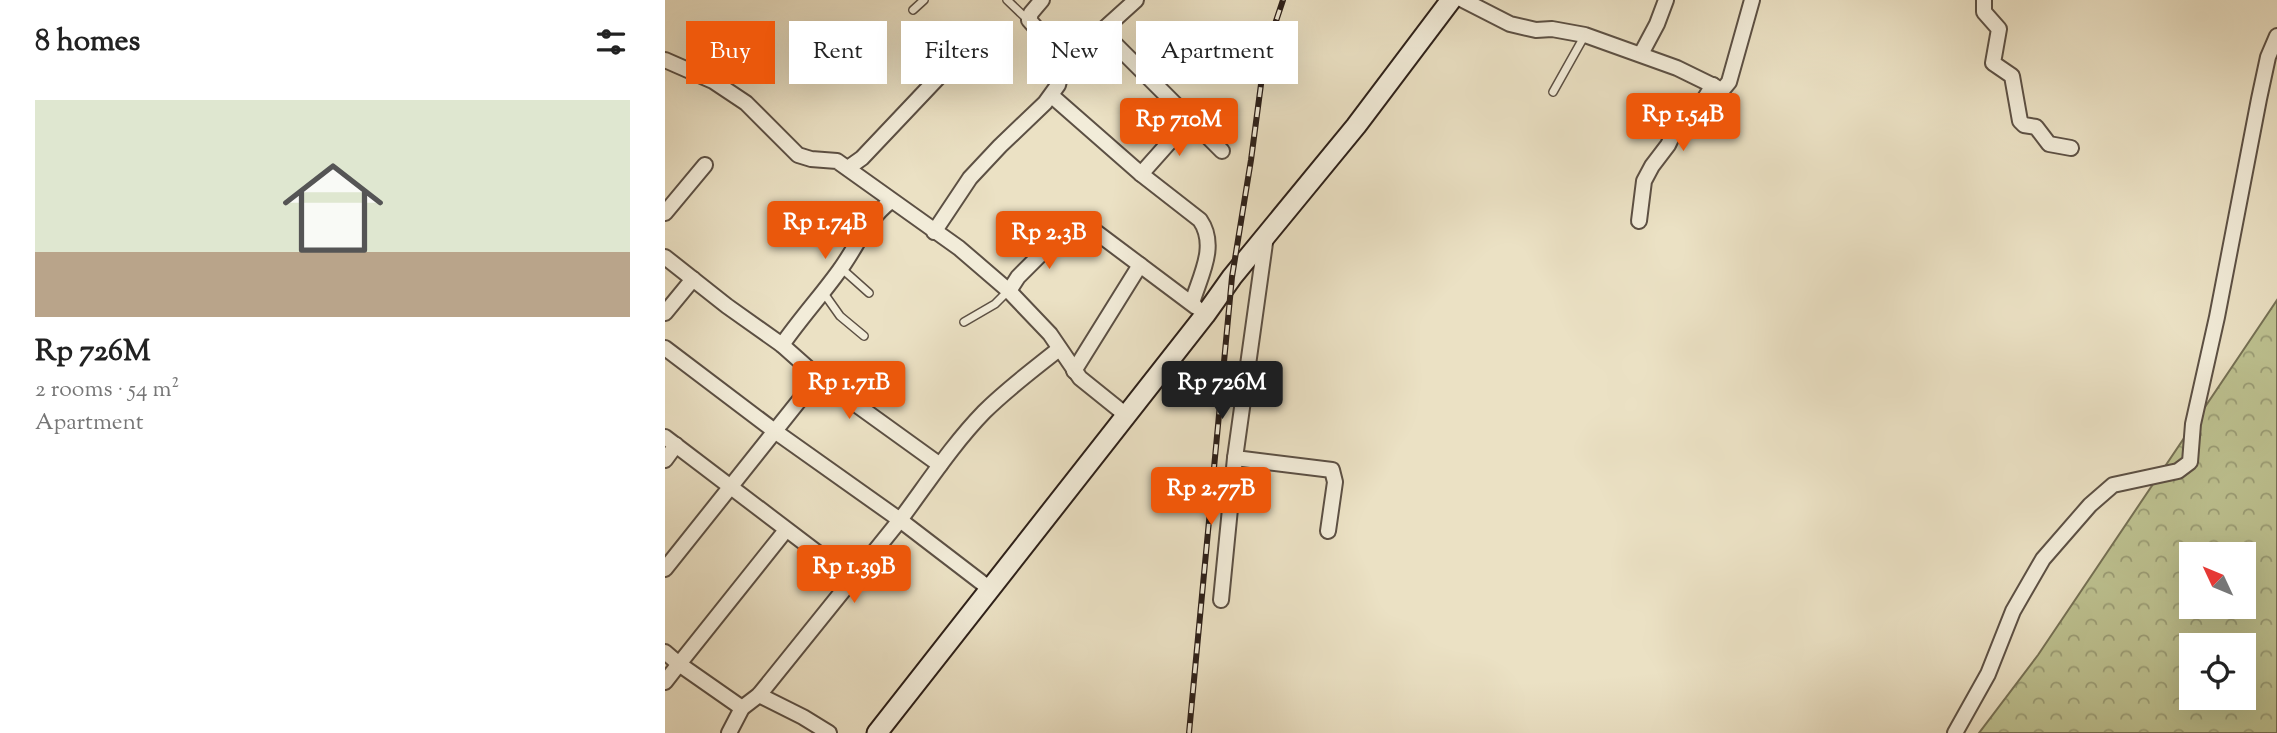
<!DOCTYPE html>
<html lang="en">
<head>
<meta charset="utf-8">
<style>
  body { margin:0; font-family:"Sorts Mill Goudy",serif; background:#f6f6f6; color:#222; height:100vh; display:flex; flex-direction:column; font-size:26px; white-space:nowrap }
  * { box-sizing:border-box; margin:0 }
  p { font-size:23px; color:#767676 }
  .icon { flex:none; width:38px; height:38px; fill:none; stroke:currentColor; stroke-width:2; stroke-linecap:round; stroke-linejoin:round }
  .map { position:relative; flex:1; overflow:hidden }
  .drawer { display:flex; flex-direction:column; background:#fff; width:665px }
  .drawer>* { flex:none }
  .top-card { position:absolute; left:21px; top:21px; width:665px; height:63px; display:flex; gap:14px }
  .needle { width:46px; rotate:314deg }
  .controls { position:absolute; left:1514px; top:542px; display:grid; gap:14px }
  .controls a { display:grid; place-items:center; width:77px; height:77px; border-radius:0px; background:#fff; box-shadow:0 7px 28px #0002; font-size:35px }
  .price { position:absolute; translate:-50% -60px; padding:0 16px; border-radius:7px; background:#ea580c; color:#fff; font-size:23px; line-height:46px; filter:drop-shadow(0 2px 4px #0008) }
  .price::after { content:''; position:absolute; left:50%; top:42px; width:21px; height:16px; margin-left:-10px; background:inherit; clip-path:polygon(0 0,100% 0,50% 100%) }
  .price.on { background:#222; color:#fff }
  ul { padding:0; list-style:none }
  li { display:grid; align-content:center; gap:14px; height:371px; padding:0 35px }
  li+li { border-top:2px solid #e0e0e0 }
  li span { display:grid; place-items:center; height:217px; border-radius:0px; color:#555 }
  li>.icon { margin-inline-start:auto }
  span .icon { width:126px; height:126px; fill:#fffc; stroke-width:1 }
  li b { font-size:30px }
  h2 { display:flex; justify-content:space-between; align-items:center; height:84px; padding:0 35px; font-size:30px }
  .chip { padding:0 24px; border-radius:0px; background:#fff; box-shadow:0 7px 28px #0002; font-size:24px; line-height:63px }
  .chip.on { background:#ea580c; color:#fff }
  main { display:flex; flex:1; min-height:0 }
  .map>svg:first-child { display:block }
  .forest { fill:url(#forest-crowns); stroke:#757054; stroke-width:2; fill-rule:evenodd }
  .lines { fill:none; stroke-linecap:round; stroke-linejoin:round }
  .lane-casing { stroke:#5c5044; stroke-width:10 }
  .street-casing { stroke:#5c5044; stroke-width:18 }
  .secondary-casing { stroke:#2d2019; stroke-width:23 }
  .lane { stroke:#f2ecd9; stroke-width:7 }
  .street { stroke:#f2ecd9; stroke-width:14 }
  .secondary { stroke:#f2ecd9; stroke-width:19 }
  .rail-casing { stroke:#2d2019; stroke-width:6 }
  .rail { stroke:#f2ecd9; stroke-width:3.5; stroke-dasharray:10; stroke-linecap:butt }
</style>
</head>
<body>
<main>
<section class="drawer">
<h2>8 homes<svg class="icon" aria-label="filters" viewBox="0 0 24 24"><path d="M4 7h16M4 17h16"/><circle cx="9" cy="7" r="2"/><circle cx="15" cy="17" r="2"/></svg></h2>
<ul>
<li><span style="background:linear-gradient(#dfe7d0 70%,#b9a48a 0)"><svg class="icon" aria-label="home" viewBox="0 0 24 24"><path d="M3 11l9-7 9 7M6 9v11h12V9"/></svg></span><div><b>Rp 726M</b><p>2 rooms · 54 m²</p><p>Apartment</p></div></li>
</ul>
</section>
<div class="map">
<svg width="1612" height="733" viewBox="0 0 1612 733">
  <defs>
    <pattern id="forest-crowns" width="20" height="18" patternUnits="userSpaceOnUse" patternTransform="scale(1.75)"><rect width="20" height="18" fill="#bdc190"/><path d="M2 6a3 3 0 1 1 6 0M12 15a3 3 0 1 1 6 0" fill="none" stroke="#9a9c75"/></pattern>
  </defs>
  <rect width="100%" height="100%" fill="#ebe1c4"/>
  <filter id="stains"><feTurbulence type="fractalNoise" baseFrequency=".00286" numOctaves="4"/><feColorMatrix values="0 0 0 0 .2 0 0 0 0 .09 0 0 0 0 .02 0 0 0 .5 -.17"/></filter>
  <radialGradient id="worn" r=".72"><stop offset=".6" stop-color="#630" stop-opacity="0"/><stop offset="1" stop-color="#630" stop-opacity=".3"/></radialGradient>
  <path class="forest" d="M1612 300V733H1314L1373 655ZM1526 555H1578V607H1526ZM1526 646H1578V698H1526Z"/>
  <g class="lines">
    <g class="lane-casing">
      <g id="lane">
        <path d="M342 0 363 20"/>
        <path d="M248 10 259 0"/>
        <path d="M888 92 920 35"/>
        <path d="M176 268 204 293"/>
        <path d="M158 292 175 316 199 336"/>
        <path d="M299 322 330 304 343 291"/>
      </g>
    </g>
    <g class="street-casing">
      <g id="street">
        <path d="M798 0 845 24 871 30 887 29 920 35 1012 68 1055 89 1059 88 1064 82 1087 0"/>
        <path d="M1319 0V12L1334 29 1328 63 1347 76 1355 121 1359 125 1371 127 1384 144 1406 148"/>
        <path d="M437 31 557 151"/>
        <path d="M976 54 992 24 1001 0"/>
        <path d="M0 60 48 81 81 103 133 155 146 159 172 161 294 248 344 291 385 334 415 378 461 415"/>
        <path d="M398 66 471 0"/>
        <path d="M387 96 476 174 535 220C553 246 535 276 527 303"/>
        <path d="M183 168 197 158 286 64"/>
        <path d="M476 174 525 119"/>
        <path d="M0 213 40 165"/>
        <path d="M974 221 979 181 987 166 1003 145 1014 122 1037 103 1048 85"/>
        <path d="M427 229 531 307"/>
        <path d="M269 232 305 178 335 146 380 103 393 85 398 66 396 56 364 20 366 13 377 0"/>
        <path d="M601 236 570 458 667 470 670 482 663 531"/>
        <path d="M0 257 62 306 117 345 153 377 275 465"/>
        <path d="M344 291 353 277 398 232"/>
        <path d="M0 313 28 279"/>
        <path d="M117 345C135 319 156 296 174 271 192 247 201 220 226 201"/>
        <path d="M0 348 111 432 235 520C262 484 287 445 319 412 342 389 369 369 394 349"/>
        <path d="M409 371 475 265"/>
        <path d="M0 437 187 579"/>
        <path d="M0 460 11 445"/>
        <path d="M0 569 153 377"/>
        <path d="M556 600 570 458"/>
        <path d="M0 652 14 664 121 530"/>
        <path d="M0 682 14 664 77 708"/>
        <path d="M94 695 138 717 164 733"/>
        <path d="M64 733 77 708 94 695 235 520 325 589"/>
        <path d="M1290 733 1323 674 1348 611 1378 559 1425 505 1448 485 1513 471 1525 462 1528 424 1552 317 1594 99 1603 57 1612 36"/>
      </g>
    </g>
    <g class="secondary-casing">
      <path id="secondary" d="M212 733 540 315 567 277 691 126 786 0"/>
    </g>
    <use href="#lane" class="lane"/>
    <use href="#street" class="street"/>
    <use href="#secondary" class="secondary"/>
    <g class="rail-casing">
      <path id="rail" d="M524 733 567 277 586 160 600 54 618 0"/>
    </g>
    <use href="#rail" class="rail"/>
  </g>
  <rect width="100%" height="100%" filter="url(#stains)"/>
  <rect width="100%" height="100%" fill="url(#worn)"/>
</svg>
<div class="controls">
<a><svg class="needle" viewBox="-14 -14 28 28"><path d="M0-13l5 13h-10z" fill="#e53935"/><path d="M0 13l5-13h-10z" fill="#767676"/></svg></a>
<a><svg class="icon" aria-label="locate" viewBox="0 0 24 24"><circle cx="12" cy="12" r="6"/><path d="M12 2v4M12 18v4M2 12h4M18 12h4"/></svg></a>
</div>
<b class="price" style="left:1018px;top:153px">Rp 1.54B</b>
<b class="price" style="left:514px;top:158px">Rp 710M</b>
<b class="price" style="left:160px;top:261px">Rp 1.74B</b>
<b class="price" style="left:384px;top:271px">Rp 2.3B</b>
<b class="price" style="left:184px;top:421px">Rp 1.71B</b>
<b class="price on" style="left:557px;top:421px">Rp 726M</b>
<b class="price" style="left:546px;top:527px">Rp 2.77B</b>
<b class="price" style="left:189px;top:605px">Rp 1.39B</b>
<div class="top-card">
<a class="chip on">Buy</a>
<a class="chip">Rent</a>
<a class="chip">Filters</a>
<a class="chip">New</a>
<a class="chip">Apartment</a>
</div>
</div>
</main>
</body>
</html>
